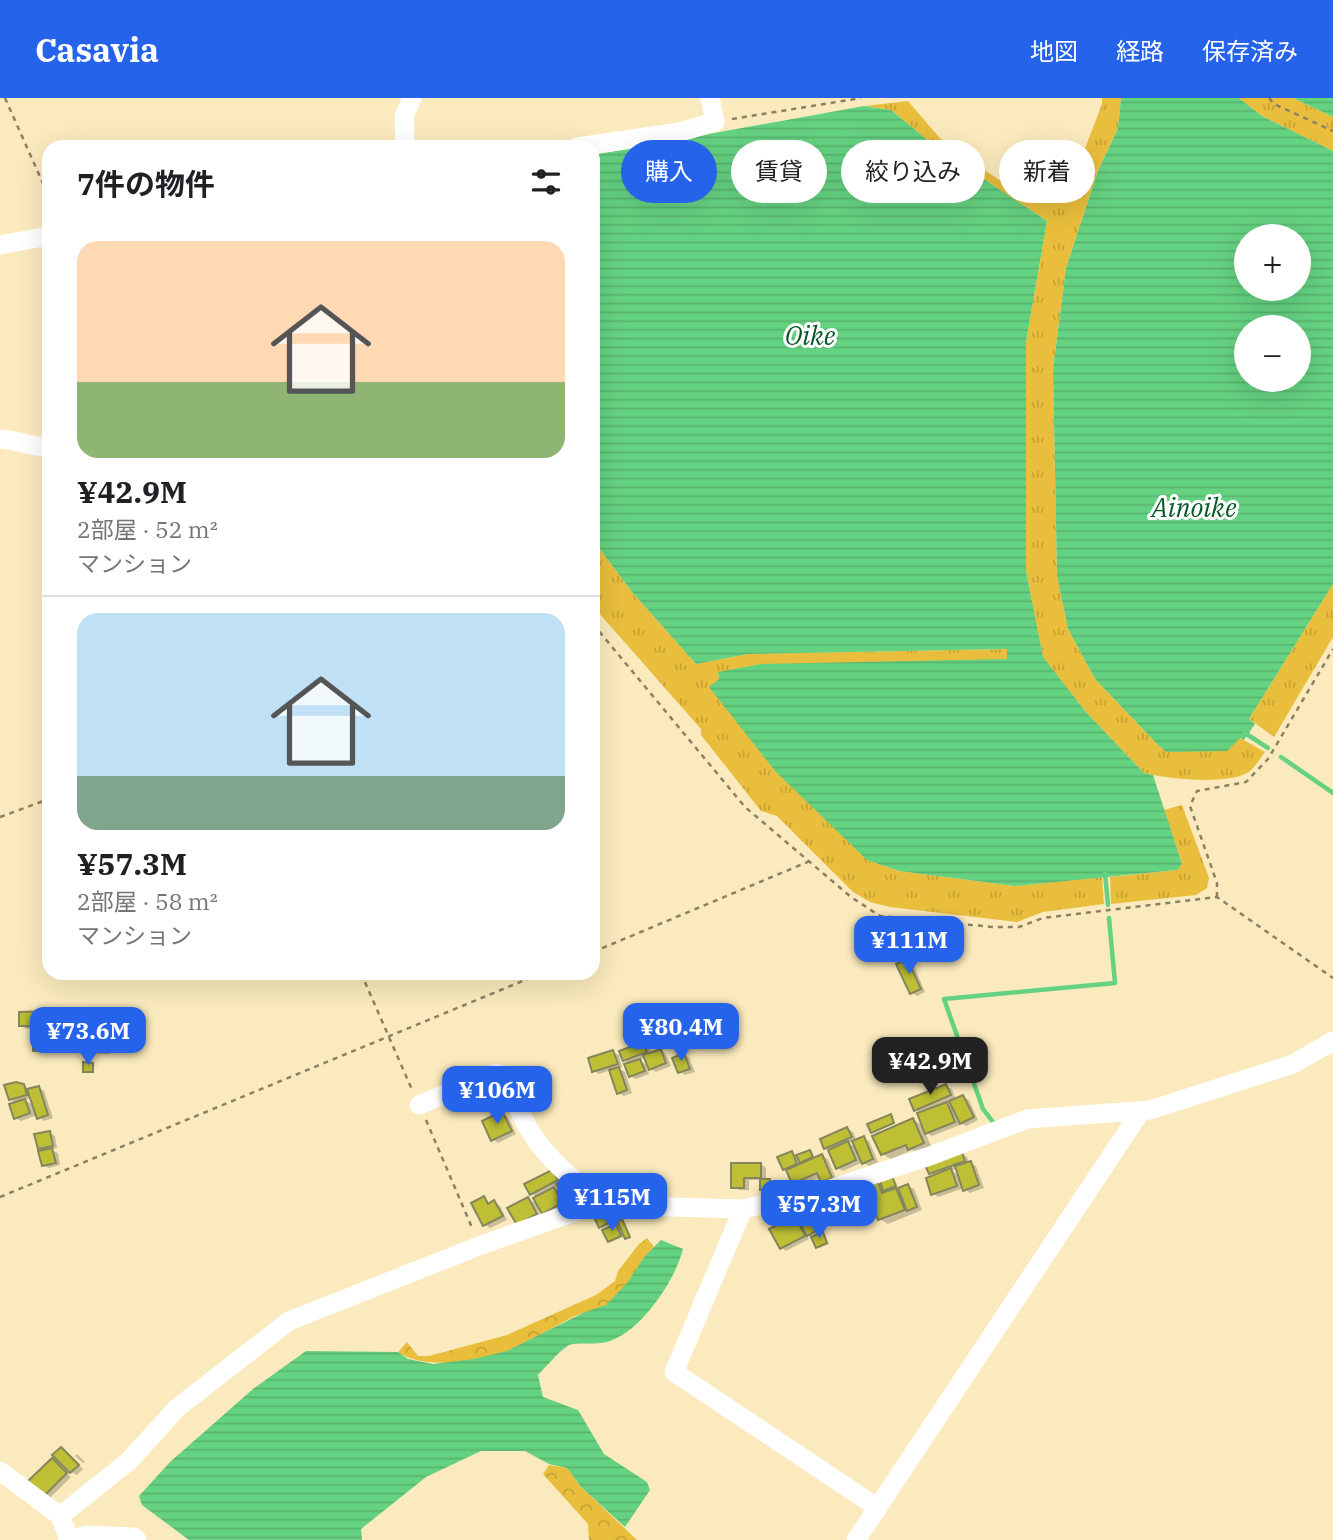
<!DOCTYPE html>
<html lang="ja">
<head>
<meta charset="utf-8">
<style>
  body { margin:0; font-family:"IBM Plex Serif","Noto Sans JP",serif; background:#f2f2f2; color:#202124; height:100vh; display:flex; flex-direction:column; font-size:26px; white-space:nowrap }
  * { box-sizing:border-box; margin:0 }
  p { font-size:23px; color:#757577 }
  .icon { flex:none; width:38px; height:38px; fill:none; stroke:currentColor; stroke-width:2; stroke-linecap:round; stroke-linejoin:round }
  .map { position:relative; flex:1; overflow:hidden }
  .drawer { position:absolute; left:42px; top:42px; width:558px; height:840px; display:flex; flex-direction:column; background:#fff; border-radius:21px; box-shadow:0 7px 28px #0002 }
  .drawer>* { flex:none }
  .guide { position:absolute; left:621px; top:42px; width:606px; height:63px; display:flex; gap:14px }
  .fabs { position:absolute; left:1234px; top:126px; display:grid; gap:14px }
  .fabs a { display:grid; place-items:center; width:77px; height:77px; border-radius:50%; background:#fff; box-shadow:0 7px 28px #0002; font-size:35px }
  .price { position:absolute; translate:-50% -60px; padding:0 16px; border-radius:14px; background:#2563eb; color:#fff; font-size:23px; line-height:46px; filter:drop-shadow(0 2px 4px #0008) }
  .price::after { content:''; position:absolute; left:50%; top:42px; width:21px; height:16px; margin-left:-10px; background:inherit; clip-path:polygon(0 0,100% 0,50% 100%) }
  .price.selected { background:#222; color:#fff }
  ul { padding:0; list-style:none }
  li { display:grid; align-content:center; gap:14px; height:371px; padding:0 35px }
  li+li { border-top:2px solid #e0e0e0 }
  li span { display:grid; place-items:center; height:217px; border-radius:21px; color:#555 }
  li>.icon { margin-inline-start:auto }
  span .icon { width:126px; height:126px; fill:#fffc; stroke-width:1 }
  li b { font-size:30px }
  h2 { display:flex; justify-content:space-between; align-items:center; height:84px; padding:0 35px; font-size:30px }
  .pill { padding:0 24px; border-radius:32px; background:#fff; box-shadow:0 7px 28px #0002; font-size:24px; line-height:63px }
  .pill.selected { background:#2563eb; color:#fff }
  header { display:flex; align-items:center; gap:42px; box-sizing:border-box; height:98px; padding:0 35px; background:#2563eb; color:#fff }
  header strong { font-size:33px }
  nav { display:flex; gap:38px; margin-inline-start:auto; font-size:24px }
  .map>svg:first-child { display:block }
  .grass { fill:url(#grass-tufts) }
  .forest { fill:url(#forest-crowns) }
  .water { fill:url(#water-rules); fill-rule:evenodd }
  .shadow { fill:#0003; fill-rule:evenodd }
  .lines { fill:none; stroke-linecap:round; stroke-linejoin:round }
  .stream { stroke:#65d281; stroke-width:4.5 }
  .building { fill:#bebf35; stroke:#84865b; stroke-width:2 }
  .path { stroke:#8c8164; stroke-width:2.5; stroke-dasharray:5 5; stroke-linecap:butt }
  .minor { stroke:#fff; stroke-width:19 }
  .labels { text-anchor:middle; stroke-width:6; stroke-linejoin:round; paint-order:stroke }
  .water-label { font-size:26px; font-style:italic; fill:#055926; stroke:#fff }
</style>
</head>
<body>
<header>
<strong>Casavia</strong>
<nav><a>地図</a><a>経路</a><a>保存済み</a></nav>
</header>
<div class="map">
<svg width="1333" height="1442" viewBox="0 0 1333 1442">
  <defs>
    <pattern id="grass-tufts" width="24" height="20" patternUnits="userSpaceOnUse" patternTransform="scale(1.75)"><rect width="24" height="20" fill="#e9be3c"/><path d="M3 7l-1-3M5 7V3M7 7l1-3M15 17l-1-3M17 17v-4M19 17l1-3" fill="none" stroke="#c8a334"/></pattern>
    <pattern id="forest-crowns" width="20" height="18" patternUnits="userSpaceOnUse" patternTransform="scale(1.75)"><rect width="20" height="18" fill="#e9be3c"/><path d="M2 6a3 3 0 1 1 6 0M12 15a3 3 0 1 1 6 0" fill="none" stroke="#c8a334"/></pattern>
    <pattern id="water-rules" width="6" height="5" patternUnits="userSpaceOnUse" patternTransform="scale(1.75)"><rect width="6" height="5" fill="#65d281"/><path d="M0 2.5h6" fill="none" stroke="#58b46f"/></pattern>
  </defs>
  <rect width="100%" height="100%" fill="#faeabd"/>
  <g class="grass">
    <path d="M1102 0H1121L1118 30 1098 73 1066 170 1053 271 1057 478 1068 531 1095 581 1159 648 1168 654 1240 640 1265 654C1260 661 1254 671 1247 675 1224 687 1169 681 1144 675L1086 614 1043 560 1026 473V244L1047 123 936 49 891 12 865 8 908 3 945 46 1019 95 1050 105 1060 81 1073 82 1102 6Z"/>
    <path d="M1239 0H1293L1333 19V53L1262 18Z"/>
    <path d="M593 442 632 494 696 566 748 556 1007 551V561L718 574 719 581 867 762 899 773 1015 788 1102 779 1104 806 1043 814 1017 824 890 809 870 804 853 794 777 718 761 713 701 637V631L598 514 593 507Z"/>
    <path d="M1333 486V539L1274 639 1249 621Z"/>
    <path d="M1182 707 1209 780 1207 790 1196 797 1111 806 1110 779 1177 772 1182 766 1164 712Z"/>
  </g>
  <g class="forest">
    <path d="M647 1140 654 1149C637 1166 625 1196 606 1207 597 1212 585 1214 575 1218 553 1229 531 1243 508 1253 478 1264 424 1272 398 1254L407 1244 418 1258H429L507 1237 596 1197 615 1183 618 1173 639 1146Z"/>
    <path d="M549 1367 567 1370 581 1389 637 1442H589L588 1426 543 1376Z"/>
  </g>
  <g class="water">
    <path d="M1121 0H1239L1262 18 1333 53V486L1249 621 1255 626 1244 642 1240 640 1227 653 1167 654 1159 648 1095 581 1068 531 1057 478 1053 271 1066 170 1098 73 1118 30ZM1298 138V191H1246V138ZM1298 229V282H1246V229Z"/>
    <path d="M1293 0H1333V19Z"/>
    <path d="M864 8 891 12 936 49 1047 123 1026 244V473L1043 559 1086 614 1144 675 1153 677 1182 766 1177 772 1015 788 899 773 867 762 775 673 709 589 719 581 718 574 761 566 1007 561V551L748 556 696 566 632 494 593 442V57Z"/>
    <path d="M661 1142 683 1151C675 1183 640 1235 607 1244 596 1247 577 1244 569 1247 561 1251 545 1270 538 1277L543 1299 578 1312 604 1356 647 1384 650 1392 625 1429 581 1389 567 1370 549 1366 525 1353H481L426 1379 361 1431 362 1442H189L142 1407 139 1398 170 1364 253 1291 306 1253 398 1254 408 1261 433 1266 474 1261 507 1253 585 1214 606 1207 627 1185 645 1158Z"/>
  </g>
  <g class="shadow">
    <path d="M907 863 913 866 925 894 917 898 911 894Z"/>
    <path d="M46 915 52 918V931H61L66 934 75 927 79 930 100 920 109 925 110 956H88L67 950V954L40 955 35 952V930L26 931 21 927Z"/>
    <path d="M643 946 649 949 652 956 661 953 666 956 671 968 656 974 646 968 649 976 636 981 630 978 631 966 624 962ZM646 959 649 968 638 962Z"/>
    <path d="M613 954 619 957 622 969 618 970 625 974 632 995 624 998 618 995 611 972 599 976 594 973Z"/>
    <path d="M684 957 689 960 695 974 685 977 680 974Z"/>
    <path d="M23 987 29 991 39 990 44 993 53 1020 44 1023 37 1017 21 1023 15 1020 17 1005 10 1001ZM32 1000 35 1008 24 1002Z"/>
    <path d="M946 988 952 991 956 1002 963 999 969 1002 978 1022 966 1028 958 1023 960 1027 932 1038 925 1034 932 1050 918 1055 912 1052 891 1061 882 1056 878 1037 875 1035 913 1022 924 1028 922 1015 915 1012ZM951 1003 954 1010 945 1005Z"/>
    <path d="M502 1015 508 1019 516 1036 498 1045 493 1041Z"/>
    <path d="M847 1031 853 1034 857 1043 863 1040 869 1043 878 1064 869 1068 859 1062 861 1065 843 1073 837 1070 830 1052 826 1049ZM854 1043 858 1051 848 1045Z"/>
    <path d="M49 1035 55 1038 57 1050 51 1052 58 1055 60 1067 49 1070 43 1067 46 1054 39 1050Z"/>
    <path d="M810 1054 814 1061 822 1058 828 1061 837 1083 820 1079 799 1088 793 1085 780 1060 792 1055 798 1059Z"/>
    <path d="M961 1056 967 1059 969 1065 976 1068 984 1090 970 1095 964 1090 938 1099 933 1095 935 1078 930 1075ZM958 1070 960 1077 951 1073Z"/>
    <path d="M761 1066 766 1070V1083L771 1084V1092H764L762 1082H749V1092H739L733 1088Z"/>
    <path d="M552 1074 576 1091 585 1107 549 1118 538 1112 542 1119 523 1129 528 1101 539 1107 537 1099 531 1096ZM558 1087 563 1096 553 1090Z"/>
    <path d="M892 1080 897 1089 893 1090 901 1095 908 1088 914 1091 922 1112 888 1126 879 1121 877 1086 884 1089Z"/>
    <path d="M484 1100 491 1106 494 1104 500 1108 507 1122 490 1130 485 1127Z"/>
    <path d="M806 1115 812 1118 829 1146 819 1150 814 1140 806 1136 809 1141 786 1153 781 1149 795 1120 802 1124Z"/>
    <path d="M609 1117 614 1124 602 1130 600 1129Z"/>
    <path d="M622 1123 631 1140 628 1141 625 1138 611 1144 609 1143 616 1128 623 1132Z"/>
    <path d="M61 1351 83 1371 77 1377 69 1373Z"/>
    <path d="M77 1356 85 1364 83 1365 75 1358Z"/>
    <path d="M52 1362 71 1379 50 1400 45 1397Z"/>
  </g>
  <g class="lines">
    <g class="stream">
      <path d="M1245 635 1268 650"/>
      <path d="M1281 659 1333 695"/>
      <path d="M1105 775 1108 807"/>
      <path d="M993 1024 983 1011 944 901 1115 885 1109 820"/>
    </g>
  </g>
  <g class="building">
    <path d="M907 861 921 891 910 896 896 866Z"/>
    <path d="M47 913V928H19V914Z"/>
    <path d="M77 918H101V952H78Z"/>
    <rect x="64" y="926" width="12" height="25"/>
    <path d="M61 929 62 952 33 953V930Z"/>
    <path d="M643 944 647 954 623 963 619 953Z"/>
    <path d="M661 951 666 965 649 972 643 957Z"/>
    <path d="M613 952 618 966 592 974 588 960Z"/>
    <path d="M684 955 690 971 678 975 672 960Z"/>
    <path d="M640 961 645 973 629 979 624 966Z"/>
    <path d="M83 964 93 965V974H83Z"/>
    <path d="M619 969 627 992 617 996 609 972Z"/>
    <path d="M16 984 24 986 27 997 9 1002 4 987Z"/>
    <path d="M946 986 951 997 914 1013 909 1001Z"/>
    <path d="M39 988 48 1017 37 1021 27 991Z"/>
    <path d="M963 997 974 1019 960 1026 949 1003Z"/>
    <path d="M25 1001 30 1015 14 1021 9 1006Z"/>
    <path d="M947 1004 955 1024 925 1036 917 1015Z"/>
    <path d="M502 1013 512 1033 491 1043 482 1023Z"/>
    <path d="M891 1016 894 1025 871 1035 867 1026Z"/>
    <path d="M913 1020 924 1045 908 1052 906 1047 881 1057 872 1038Z"/>
    <path d="M847 1029 852 1039 824 1051 820 1041Z"/>
    <path d="M50 1033 53 1048 38 1051 34 1036Z"/>
    <path d="M864 1038 873 1061 862 1066 852 1043Z"/>
    <path d="M848 1043 856 1062 836 1071 828 1052Z"/>
    <path d="M52 1050 56 1065 42 1068 38 1053Z"/>
    <path d="M810 1052 813 1059 800 1065 796 1057Z"/>
    <path d="M792 1053 797 1066 783 1072 777 1059Z"/>
    <path d="M962 1054 965 1063 929 1076 925 1067Z"/>
    <path d="M822 1056 832 1080 821 1085 817 1075 792 1086 786 1072Z"/>
    <path d="M971 1063 979 1087 963 1093 955 1068Z"/>
    <path d="M731 1065H761V1080H744V1090H731Z"/>
    <path d="M951 1070 957 1088 931 1097 926 1080Z"/>
    <path d="M552 1072 558 1082 530 1097 524 1086Z"/>
    <path d="M892 1078 896 1088 883 1093 880 1083Z"/>
    <rect x="760" y="1081" width="10" height="11"/>
    <path d="M563 1082 570 1086 580 1104 568 1110 556 1086Z"/>
    <path d="M878 1084 882 1095 896 1090 905 1112 878 1122 865 1089Z"/>
    <path d="M908 1086 917 1109 907 1113 898 1090Z"/>
    <path d="M554 1089 562 1105 542 1116 533 1100Z"/>
    <path d="M484 1098 488 1106 494 1102 503 1118 483 1128 471 1105Z"/>
    <path d="M528 1099 537 1116 517 1127 507 1110Z"/>
    <path d="M807 1113 817 1132 807 1138 796 1118Z"/>
    <path d="M609 1115 613 1123 599 1130 595 1121Z"/>
    <path d="M795 1118 805 1138 780 1151 769 1131Z"/>
    <path d="M622 1121 630 1139 625 1141 617 1123Z"/>
    <path d="M616 1126 621 1138 608 1144 602 1132Z"/>
    <path d="M823 1134 827 1145 816 1150 811 1139Z"/>
    <path d="M61 1349 79 1367 70 1375 52 1357Z"/>
    <path d="M52 1360 67 1375 43 1399 28 1383Z"/>
  </g>
  <g class="lines">
    <g class="path">
      <path d="M5 0 49 99"/>
      <path d="M1269 0 1274 6 1333 33"/>
      <path d="M732 21 861 0"/>
      <path d="M593 526 745 709 851 799 880 818 992 829H1019L1043 820 1217 799 1333 880"/>
      <path d="M0 719 49 701"/>
      <path d="M1217 799V785L1190 708 1197 693 1246 684 1268 661 1333 551"/>
      <path d="M593 854 810 763"/>
      <path d="M361 875 413 994"/>
      <path d="M426 1022 473 1132"/>
      <path d="M0 1099 542 875"/>
    </g>
    <g class="minor">
      <path d="M405 49 404 18 412 0"/>
      <path d="M577 49 680 34 715 24 710 0"/>
      <path d="M0 147 49 138"/>
      <path d="M0 341C16 341 34 351 49 348"/>
      <path d="M419 1007 496 975 507 978C513 994 518 1013 527 1028 546 1061 577 1087 609 1107"/>
      <path d="M743 1111 674 1274 878 1410"/>
      <path d="M0 1373 60 1418"/>
      <path d="M69 1440 60 1418 129 1363 177 1310 289 1223 479 1148 594 1107 743 1111 827 1092 933 1057 1027 1021 1150 1012 1293 966 1333 943"/>
      <path d="M67 1442 88 1437 134 1439 137 1442"/>
      <path d="M856 1442 1141 1013"/>
    </g>
  </g>
  <g class="labels">
    <g class="water-label">
      <text x="810" y="247">Oike</text>
      <text x="1194" y="419">Ainoike</text>
    </g>
  </g>
</svg>
<div class="fabs">
<a>+</a>
<a>−</a>
</div>
<b class="price" style="left:909px;top:878px">¥111M</b>
<b class="price" style="left:681px;top:965px">¥80.4M</b>
<b class="price" style="left:88px;top:969px">¥73.6M</b>
<b class="price selected" style="left:930px;top:999px">¥42.9M</b>
<b class="price" style="left:497px;top:1028px">¥106M</b>
<b class="price" style="left:612px;top:1135px">¥115M</b>
<b class="price" style="left:819px;top:1142px">¥57.3M</b>
<div class="guide">
<a class="pill selected">購入</a>
<a class="pill">賃貸</a>
<a class="pill">絞り込み</a>
<a class="pill">新着</a>
</div>
<section class="drawer">
<h2>7件の物件<svg class="icon" aria-label="filters" viewBox="0 0 24 24"><path d="M4 7h16M4 17h16"/><circle cx="9" cy="7" r="2"/><circle cx="15" cy="17" r="2"/></svg></h2>
<ul>
<li><span style="background:linear-gradient(#ffd9b3 65%,#8fb573 0)"><svg class="icon" aria-label="home" viewBox="0 0 24 24"><path d="M3 11l9-7 9 7M6 9v11h12V9"/></svg></span><div><b>¥42.9M</b><p>2部屋 · 52 m²</p><p>マンション</p></div></li>
<li><span style="background:linear-gradient(#bfe0f5 75%,#7fa58c 0)"><svg class="icon" aria-label="home" viewBox="0 0 24 24"><path d="M3 11l9-7 9 7M6 9v11h12V9"/></svg></span><div><b>¥57.3M</b><p>2部屋 · 58 m²</p><p>マンション</p></div></li>
</ul>
</section>
</div>
</body>
</html>
